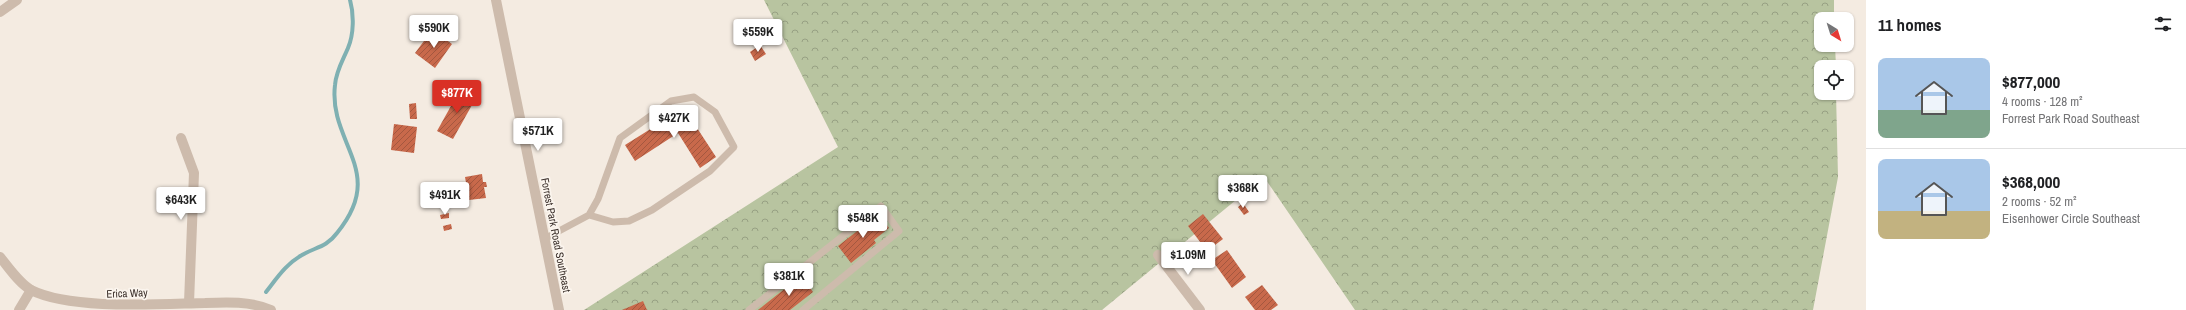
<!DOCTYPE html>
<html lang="en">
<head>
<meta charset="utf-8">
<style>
  body { margin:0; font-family:"Archivo Narrow",sans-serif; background:#f2f2f2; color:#202124; height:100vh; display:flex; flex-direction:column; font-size:15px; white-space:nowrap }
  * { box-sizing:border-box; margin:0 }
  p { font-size:13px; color:#757577 }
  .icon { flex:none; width:22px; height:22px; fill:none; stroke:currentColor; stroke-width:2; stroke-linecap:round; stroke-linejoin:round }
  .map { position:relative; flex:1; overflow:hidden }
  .side { display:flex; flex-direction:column; background:#fff; width:320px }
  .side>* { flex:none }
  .needle { width:26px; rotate:142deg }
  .tools { position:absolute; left:1814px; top:12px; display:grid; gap:8px }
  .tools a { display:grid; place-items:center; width:40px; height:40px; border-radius:8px; background:#fff; box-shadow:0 1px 3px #0004; font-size:20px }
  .price { position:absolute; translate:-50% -34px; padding:0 9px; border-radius:4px; background:#fff; color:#222; font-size:13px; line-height:26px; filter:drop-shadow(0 1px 2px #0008) }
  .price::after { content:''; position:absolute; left:50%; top:24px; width:12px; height:9px; margin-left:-6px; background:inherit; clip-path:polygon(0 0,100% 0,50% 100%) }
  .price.current { background:#d93025; color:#fff }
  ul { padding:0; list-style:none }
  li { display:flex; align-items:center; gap:12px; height:100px; padding:0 12px }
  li+li { border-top:1px solid #e0e0e0 }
  li span { display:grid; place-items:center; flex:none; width:112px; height:80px; border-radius:8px; color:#555 }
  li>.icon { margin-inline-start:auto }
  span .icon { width:48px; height:48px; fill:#fffc; stroke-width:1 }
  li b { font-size:17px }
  h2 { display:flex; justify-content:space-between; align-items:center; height:48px; padding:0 12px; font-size:17px }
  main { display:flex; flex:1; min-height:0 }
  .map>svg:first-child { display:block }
  .forest { fill:url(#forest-crowns) }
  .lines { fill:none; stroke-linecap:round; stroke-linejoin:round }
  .stream { stroke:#7fb0b2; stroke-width:4 }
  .building { fill:url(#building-hatch) }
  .service { stroke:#cdbbac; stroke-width:7 }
  .minor { stroke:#cdbbac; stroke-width:10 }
  .tertiary { stroke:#cdbbac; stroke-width:10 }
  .labels { text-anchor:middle; stroke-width:3.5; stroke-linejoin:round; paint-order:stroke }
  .street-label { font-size:11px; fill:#3b302b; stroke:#fbf5ee }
</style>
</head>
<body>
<main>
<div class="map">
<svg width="1866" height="310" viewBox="0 0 1866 310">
  <defs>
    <pattern id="forest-crowns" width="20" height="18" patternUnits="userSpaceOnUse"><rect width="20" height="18" fill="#b8c4a0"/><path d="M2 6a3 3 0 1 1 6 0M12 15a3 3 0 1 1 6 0" fill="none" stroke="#97a083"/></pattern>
    <pattern id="building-hatch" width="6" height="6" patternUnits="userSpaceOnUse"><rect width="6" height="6" fill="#c8694b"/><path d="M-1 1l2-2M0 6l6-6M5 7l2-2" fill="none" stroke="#a4573f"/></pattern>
  </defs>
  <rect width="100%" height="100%" fill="#f4ebe1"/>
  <path class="forest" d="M764 0H1834V19H1821V45H1835L1836 67H1821V93H1836L1838 177 1813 310H1355L1264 177 1102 310H584L838 147Z"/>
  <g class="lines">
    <path class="stream" d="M266 292C277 278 286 264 302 255 315 247 326 248 337 233 388 171 328 144 335 85 336 71 343 60 348 48 354 34 354 14 350 0"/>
  </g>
  <g class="building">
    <path d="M439 16 446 19 441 30 435 27Z"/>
    <path d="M430 33 436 37 438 34 452 44 435 68 415 53Z"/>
    <path d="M760 45 766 54 755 61 750 52Z"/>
    <path d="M461 88 477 96 453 139 437 131Z"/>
    <path d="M416 103 417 119H410L409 104Z"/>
    <path d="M684 108 716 157 700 168 678 133 635 161 625 145Z"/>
    <path d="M394 124 417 127 414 153 391 150Z"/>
    <path d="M482 174 483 182H486L487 187H484L486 198 469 200 465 177Z"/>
    <path d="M1243 203 1249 212 1244 215 1238 207Z"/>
    <path d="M449 213V218L441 219 440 215Z"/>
    <path d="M879 214 889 228 874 240 876 243 851 263 838 246Z"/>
    <path d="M1203 214 1223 239 1207 251 1188 226Z"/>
    <path d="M451 224 452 229 444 231 443 226Z"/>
    <path d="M1227 250 1246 277 1232 288 1212 260Z"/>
    <path d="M801 276 813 292 790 310H758Z"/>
    <path d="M1262 285 1278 305 1271 310H1255L1245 297Z"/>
    <path d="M643 301 647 310H622Z"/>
  </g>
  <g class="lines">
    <g class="service">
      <path d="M544 239 589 215 598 199 620 138 671 101 694 97 715 112 734 147 710 171 652 210 629 221 613 222 589 215"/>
      <path d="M749 310 881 206 899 231 803 310"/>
    </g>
    <g class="minor">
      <path d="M0 12 17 0"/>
      <path d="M181 138 194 173 189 303"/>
      <path d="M1158 255 1200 310"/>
      <path d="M0 257C9 268 19 283 31 290 71 310 158 304 205 303 226 302 251 301 271 310"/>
      <path d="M19 310 31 290"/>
    </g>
    <path class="tertiary" d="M496 0 559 310"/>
  </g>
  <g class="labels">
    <g class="street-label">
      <text transform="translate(556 235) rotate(79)" y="4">Forrest Park Road Southeast</text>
      <text transform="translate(127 293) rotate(-2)" y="4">Erica Way</text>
    </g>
  </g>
</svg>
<div class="tools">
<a><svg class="needle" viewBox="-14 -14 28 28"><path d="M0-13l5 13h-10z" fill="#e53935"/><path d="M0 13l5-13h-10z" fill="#757577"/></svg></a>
<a><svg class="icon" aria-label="locate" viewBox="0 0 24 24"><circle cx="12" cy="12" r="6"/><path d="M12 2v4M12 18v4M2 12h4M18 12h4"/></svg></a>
</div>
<b class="price" style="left:434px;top:49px">$590K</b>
<b class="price" style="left:758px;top:53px">$559K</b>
<b class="price current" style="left:457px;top:114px">$877K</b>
<b class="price" style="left:674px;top:139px">$427K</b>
<b class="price" style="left:538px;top:152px">$571K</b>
<b class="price" style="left:1243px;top:209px">$368K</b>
<b class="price" style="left:445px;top:216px">$491K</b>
<b class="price" style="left:181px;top:221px">$643K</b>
<b class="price" style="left:863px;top:239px">$548K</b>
<b class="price" style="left:1188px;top:276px">$1.09M</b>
<b class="price" style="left:789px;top:297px">$381K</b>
</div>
<section class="side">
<h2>11 homes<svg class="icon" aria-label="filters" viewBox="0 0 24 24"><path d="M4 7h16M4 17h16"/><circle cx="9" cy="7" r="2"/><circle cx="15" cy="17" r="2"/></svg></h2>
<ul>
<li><span style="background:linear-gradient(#a9c7e8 65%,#7fa58c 0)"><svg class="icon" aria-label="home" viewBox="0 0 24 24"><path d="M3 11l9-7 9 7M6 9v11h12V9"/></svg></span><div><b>$877,000</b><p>4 rooms · 128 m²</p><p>Forrest Park Road Southeast</p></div></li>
<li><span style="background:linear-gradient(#a9c7e8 65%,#c2b280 0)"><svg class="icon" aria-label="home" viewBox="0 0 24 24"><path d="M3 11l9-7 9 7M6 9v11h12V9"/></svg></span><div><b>$368,000</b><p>2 rooms · 52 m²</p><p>Eisenhower Circle Southeast</p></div></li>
</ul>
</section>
</main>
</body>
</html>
